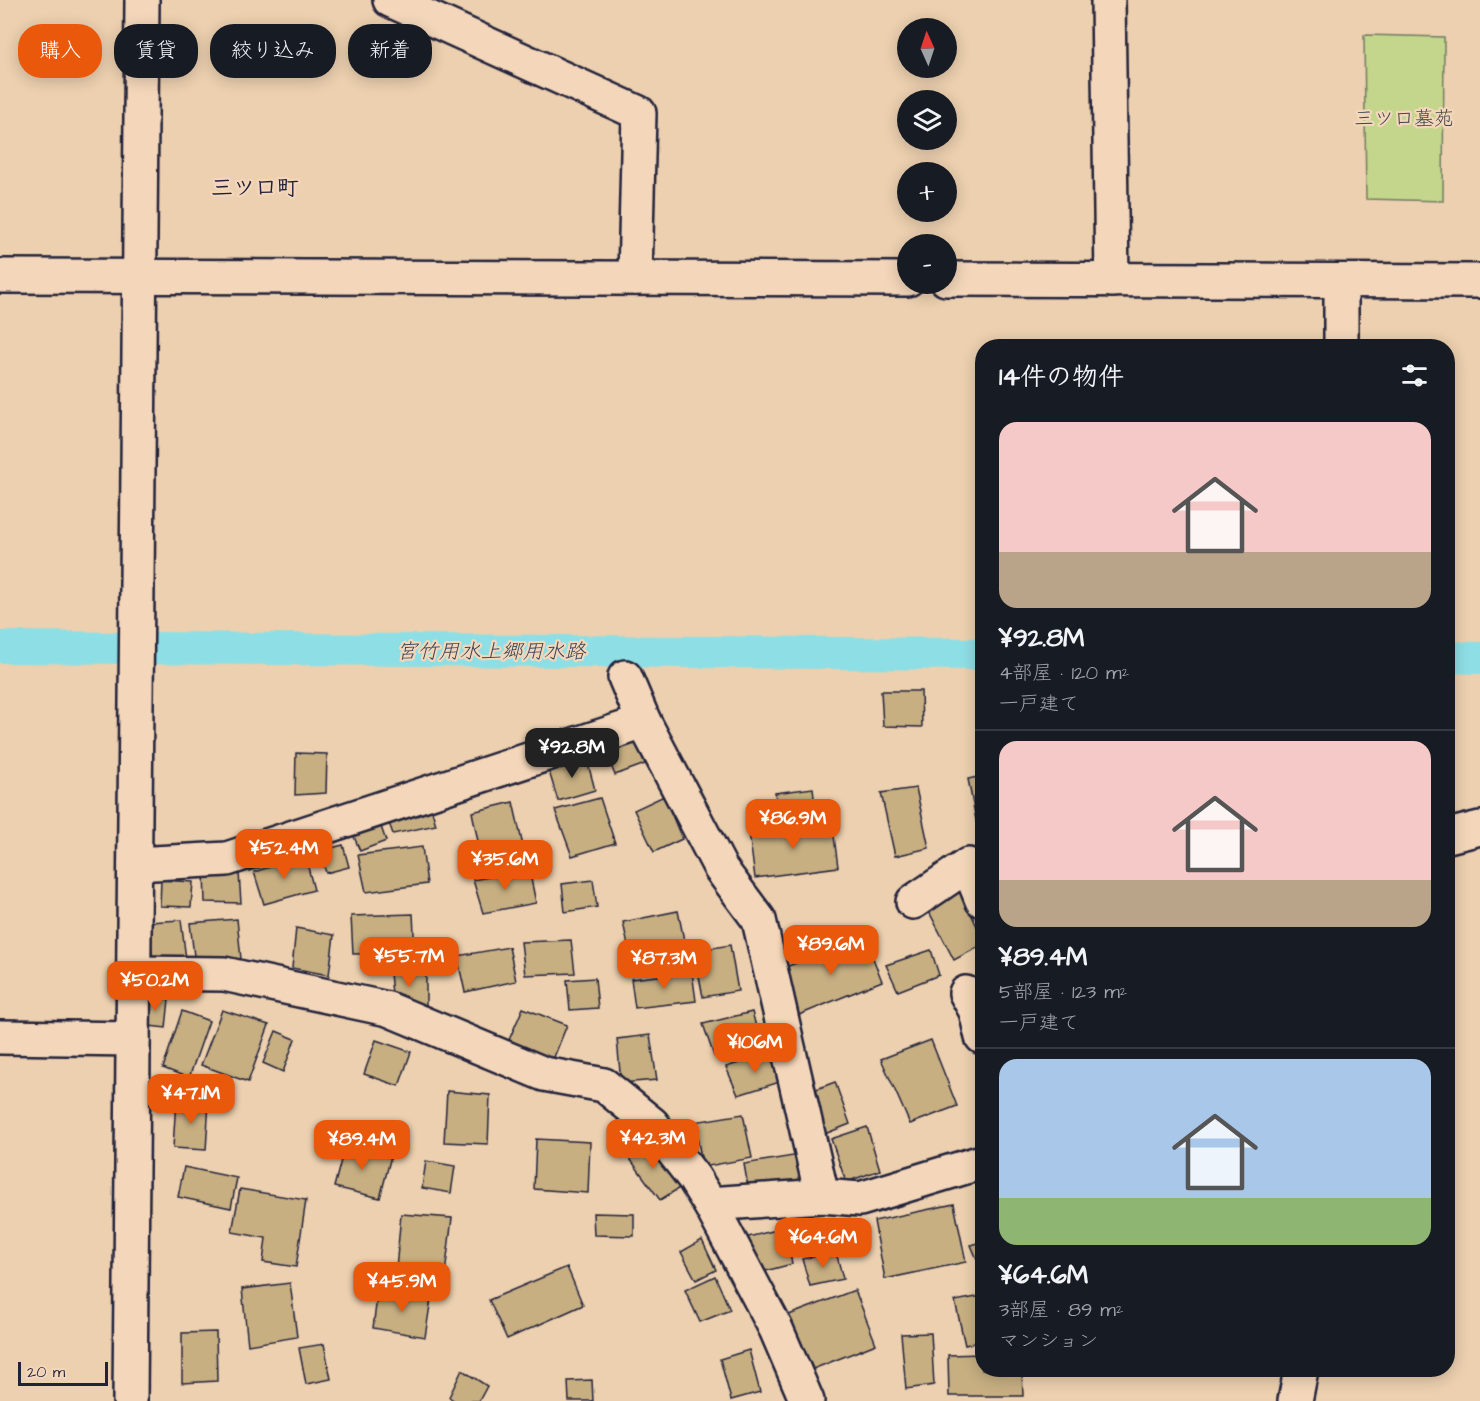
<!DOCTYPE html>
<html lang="ja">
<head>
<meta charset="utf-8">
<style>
  body { margin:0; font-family:"Architects Daughter","Klee One",sans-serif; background:#20242c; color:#f1f3f6; height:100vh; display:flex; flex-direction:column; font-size:22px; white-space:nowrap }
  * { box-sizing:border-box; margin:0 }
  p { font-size:20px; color:#9ea1a6 }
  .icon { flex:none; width:33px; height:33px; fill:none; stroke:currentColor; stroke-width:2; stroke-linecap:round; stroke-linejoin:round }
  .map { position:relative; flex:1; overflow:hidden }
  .details { position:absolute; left:975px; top:339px; width:480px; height:1038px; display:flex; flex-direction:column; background:#171b24; border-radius:24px; box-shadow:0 3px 15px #0003 }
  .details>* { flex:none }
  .hud { position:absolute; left:18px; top:24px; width:570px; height:54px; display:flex; gap:12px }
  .needle { width:39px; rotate:357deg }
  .controls { position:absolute; left:897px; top:18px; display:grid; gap:12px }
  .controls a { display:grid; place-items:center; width:60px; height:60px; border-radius:50%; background:#171b24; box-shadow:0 3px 15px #0003; font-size:30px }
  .scale { position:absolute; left:18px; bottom:15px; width:90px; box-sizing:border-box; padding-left:6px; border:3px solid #22223b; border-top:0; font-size:16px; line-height:21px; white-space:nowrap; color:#22223b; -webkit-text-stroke:4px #f4d7ba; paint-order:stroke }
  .price { position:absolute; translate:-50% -51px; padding:0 14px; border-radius:12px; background:#ea580c; color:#fff; font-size:20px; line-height:39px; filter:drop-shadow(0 2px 3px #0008) }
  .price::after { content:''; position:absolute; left:50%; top:36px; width:18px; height:14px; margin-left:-9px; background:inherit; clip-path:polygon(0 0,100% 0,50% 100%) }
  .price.selected { background:#222; color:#fff }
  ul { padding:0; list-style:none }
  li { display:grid; align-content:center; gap:12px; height:318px; padding:0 24px }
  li+li { border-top:2px solid #363941 }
  li span { display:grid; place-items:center; height:186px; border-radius:18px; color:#555 }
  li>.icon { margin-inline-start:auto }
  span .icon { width:108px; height:108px; fill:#fffc; stroke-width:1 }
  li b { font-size:26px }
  h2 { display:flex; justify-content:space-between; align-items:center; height:72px; padding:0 24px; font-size:26px }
  .tag { padding:0 21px; border-radius:24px; background:#171b24; box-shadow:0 3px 15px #0003; font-size:21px; line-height:54px }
  .tag.selected { background:#ea580c; color:#fff }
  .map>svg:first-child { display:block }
  .green { fill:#c3d68b; stroke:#727c63; stroke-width:1.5 }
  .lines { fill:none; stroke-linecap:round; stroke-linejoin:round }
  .canal { stroke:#8edfe5; stroke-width:32 }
  .building { fill:#c7af82; stroke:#22223b; stroke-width:1.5 }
  .street-casing { stroke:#22223b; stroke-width:38 }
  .secondary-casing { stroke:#22223b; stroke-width:38 }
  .street { stroke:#f4d7ba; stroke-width:33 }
  .secondary { stroke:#f4d7ba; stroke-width:33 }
  .labels { text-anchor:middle; stroke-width:4.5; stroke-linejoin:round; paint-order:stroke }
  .park-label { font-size:20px; fill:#42464b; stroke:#f4d7ba }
  .water-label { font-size:21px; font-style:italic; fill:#38485d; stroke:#f4d7ba }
  .quarter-label { font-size:22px; font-weight:bold; fill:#22223b; stroke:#f4d7ba }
</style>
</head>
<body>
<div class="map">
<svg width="1480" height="1401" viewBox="0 0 1480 1401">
  <rect width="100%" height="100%" fill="#ecd0af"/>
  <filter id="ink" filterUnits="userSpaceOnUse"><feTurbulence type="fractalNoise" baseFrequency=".0167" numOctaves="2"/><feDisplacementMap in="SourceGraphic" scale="12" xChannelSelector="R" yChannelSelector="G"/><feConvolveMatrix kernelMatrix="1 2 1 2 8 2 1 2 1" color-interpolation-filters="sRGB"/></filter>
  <g filter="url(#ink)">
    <path class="green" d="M1364 35 1444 37 1443 201 1366 199Z"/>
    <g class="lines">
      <g class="canal">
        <path d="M0 647 982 654"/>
        <path d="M1448 657 1480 658"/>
      </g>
    </g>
    <g class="building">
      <path d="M881 691H921L922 727 883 726Z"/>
      <path d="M635 738 645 764 615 775 604 749Z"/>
      <path d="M296 753 327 754 326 793 295 795Z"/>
      <path d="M586 756 595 790 558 801 548 768Z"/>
      <path d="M982 776V851L968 779Z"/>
      <path d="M813 788 816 817 779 822 775 793Z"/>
      <path d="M916 788 929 848 895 856 881 793Z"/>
      <path d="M664 796 682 839 654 852 634 810Z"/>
      <path d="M600 798 615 843 572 856 555 810Z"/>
      <path d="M513 802 523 846 481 856 472 812Z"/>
      <path d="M430 804 436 825 393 834 386 815Z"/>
      <path d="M378 818 386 841 360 851 350 827Z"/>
      <path d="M832 821 838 867 755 878 749 832Z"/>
      <path d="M343 845 349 867 326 873 320 851Z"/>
      <path d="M422 847 427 884 366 892 358 855Z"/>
      <path d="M305 856 314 890 264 904 254 872Z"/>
      <path d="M529 869 536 903 483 913 473 880Z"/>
      <path d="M204 872 239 873 241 903 205 902Z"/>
      <path d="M161 880 193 882 191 907 160 906Z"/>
      <path d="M593 880 597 907 565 912 562 884Z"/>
      <path d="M957 884 982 937V945L954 960 923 900Z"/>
      <path d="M678 911 686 950 631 960 623 922Z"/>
      <path d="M413 914 415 953 353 954 351 916Z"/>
      <path d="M237 919 241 959 195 964 190 923Z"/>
      <path d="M181 920 186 959 153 961 149 922Z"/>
      <path d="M296 928 334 935 329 975 292 968Z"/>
      <path d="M865 938 882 981 799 1015 780 969Z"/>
      <path d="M571 940 575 973 525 975 521 942Z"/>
      <path d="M730 945 738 991 703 997 694 951Z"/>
      <path d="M509 947 516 981 465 992 457 956Z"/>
      <path d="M931 950 939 975 898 991 886 965Z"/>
      <path d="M426 971V1005H393L390 973Z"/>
      <path d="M692 972 696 1001 635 1008 631 979Z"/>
      <path d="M595 978 598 1008 570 1010 567 980Z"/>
      <path d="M143 997 169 999 166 1028 141 1025Z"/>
      <path d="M523 1008 567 1025 550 1067 505 1049Z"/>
      <path d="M222 1010 269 1025 248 1082 201 1065Z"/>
      <path d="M182 1011 209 1021 189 1078 163 1068Z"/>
      <path d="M752 1012 761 1044 714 1056 703 1024Z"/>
      <path d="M276 1031 295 1039 283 1072 263 1063Z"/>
      <path d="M650 1035 657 1080 621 1083 617 1039Z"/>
      <path d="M376 1040 411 1052 399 1086 364 1074Z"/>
      <path d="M931 1040 957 1106 910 1124 881 1059Z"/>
      <path d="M772 1053 783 1081 738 1095 726 1067Z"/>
      <path d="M835 1082 850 1124 822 1135 806 1093Z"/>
      <path d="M447 1091 490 1095 488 1144 444 1142Z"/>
      <path d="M176 1100 209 1102 206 1150 173 1148Z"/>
      <path d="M743 1114 752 1158 703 1167 694 1122Z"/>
      <path d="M867 1127 880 1170 846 1182 831 1139Z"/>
      <path d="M536 1139 590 1142 588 1193 534 1189Z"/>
      <path d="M646 1139 681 1187 660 1200 625 1152Z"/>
      <path d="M345 1145 391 1156 380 1198 334 1187Z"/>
      <path d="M805 1154 809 1179 748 1187 744 1164Z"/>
      <path d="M426 1161 455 1166 451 1193 422 1188Z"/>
      <path d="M184 1167 237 1178 231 1208 178 1197Z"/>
      <path d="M240 1189 306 1200 296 1267 263 1262 266 1238 232 1232Z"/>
      <path d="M954 1204 966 1262 885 1279 874 1221Z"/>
      <path d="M593 1213 634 1214V1236L594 1235Z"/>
      <path d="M401 1214 452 1218 445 1274 396 1269Z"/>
      <path d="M785 1228 792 1264 758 1273 748 1237Z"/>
      <path d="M702 1240 716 1270 696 1280 681 1252Z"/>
      <path d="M982 1242V1271L971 1245Z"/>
      <path d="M836 1252 843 1279 810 1286 802 1259Z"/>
      <path d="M567 1267 583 1305 507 1339 489 1300Z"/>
      <path d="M715 1276 730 1310 700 1322 685 1290Z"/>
      <path d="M290 1283 297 1337 248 1345 242 1289Z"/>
      <path d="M378 1290 431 1299 425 1337 373 1328Z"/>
      <path d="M855 1290 876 1344 813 1369 789 1315Z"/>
      <path d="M982 1296V1341L965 1345 955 1301Z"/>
      <path d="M216 1332 217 1381 182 1383V1333Z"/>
      <path d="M931 1333 934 1385 906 1389 901 1334Z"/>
      <path d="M324 1344 331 1379 306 1384 299 1348Z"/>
      <path d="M749 1350 760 1392 731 1400 720 1359Z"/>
      <path d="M982 1354V1370H1022L1023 1396H949L948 1355Z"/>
      <path d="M462 1370 487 1386 479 1401H455L449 1397Z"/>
      <path d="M592 1380 593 1401H569L568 1381Z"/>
    </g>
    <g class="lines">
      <g class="street-casing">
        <g id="street">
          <path d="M390 0 639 113 635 278"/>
          <path d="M1108 0 1112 280"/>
          <path d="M625 677 644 722 721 869 759 920 822 1196"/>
          <path d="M1448 836 1480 828"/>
          <path d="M135 864 227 859 644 722"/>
          <path d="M913 902 968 865 982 900"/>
          <path d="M134 973 224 974 388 1009 544 1074 604 1085 652 1124 694 1178 710 1204 776 1329 807 1401"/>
          <path d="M966 993 976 1011 982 1037"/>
          <path d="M0 1037 133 1039"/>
          <path d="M710 1204 822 1196 860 1199 982 1162"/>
          <path d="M130 1401 142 0"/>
        </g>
      </g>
      <g class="secondary-casing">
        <g id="secondary">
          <path d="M0 276 908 279"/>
          <path d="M946 279 1480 281"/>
          <path d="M1341 281V346"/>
          <path d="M1295 1401 1301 1370"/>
        </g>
      </g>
      <use href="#street" class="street"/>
      <use href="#secondary" class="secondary"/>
    </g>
  </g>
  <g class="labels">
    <g class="park-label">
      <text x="1404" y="125">三ツ口墓苑</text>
    </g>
    <g class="water-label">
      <text x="491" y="658">宮竹用水上郷用水路</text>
    </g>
    <g class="quarter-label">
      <text x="255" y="195">三ツ口町</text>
    </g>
  </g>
</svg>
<div class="controls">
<a><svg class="needle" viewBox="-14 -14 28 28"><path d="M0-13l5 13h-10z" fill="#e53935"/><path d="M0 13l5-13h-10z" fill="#9ea1a6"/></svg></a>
<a><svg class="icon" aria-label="layers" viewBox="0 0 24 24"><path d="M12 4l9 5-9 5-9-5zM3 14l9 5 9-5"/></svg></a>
<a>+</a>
<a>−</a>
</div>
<div class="scale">20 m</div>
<b class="price selected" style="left:572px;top:779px">¥92.8M</b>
<b class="price" style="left:793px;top:850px">¥86.9M</b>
<b class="price" style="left:284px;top:880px">¥52.4M</b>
<b class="price" style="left:505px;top:891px">¥35.6M</b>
<b class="price" style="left:831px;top:976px">¥89.6M</b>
<b class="price" style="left:409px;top:988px">¥55.7M</b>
<b class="price" style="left:664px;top:990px">¥87.3M</b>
<b class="price" style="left:155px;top:1012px">¥50.2M</b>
<b class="price" style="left:755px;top:1074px">¥106M</b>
<b class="price" style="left:191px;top:1125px">¥47.1M</b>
<b class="price" style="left:653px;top:1170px">¥42.3M</b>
<b class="price" style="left:362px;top:1171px">¥89.4M</b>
<b class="price" style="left:823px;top:1269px">¥64.6M</b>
<b class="price" style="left:402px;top:1313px">¥45.9M</b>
<div class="hud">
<a class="tag selected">購入</a>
<a class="tag">賃貸</a>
<a class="tag">絞り込み</a>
<a class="tag">新着</a>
</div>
<section class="details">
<h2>14件の物件<svg class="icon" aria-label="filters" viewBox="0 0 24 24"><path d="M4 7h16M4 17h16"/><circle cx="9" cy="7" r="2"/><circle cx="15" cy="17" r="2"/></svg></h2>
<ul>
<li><span style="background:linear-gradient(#f6c9c9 70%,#b9a48a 0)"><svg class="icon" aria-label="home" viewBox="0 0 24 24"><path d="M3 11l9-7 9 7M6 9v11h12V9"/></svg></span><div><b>¥92.8M</b><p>4部屋 · 120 m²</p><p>一戸建て</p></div></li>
<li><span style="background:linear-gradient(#f6c9c9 75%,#b9a48a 0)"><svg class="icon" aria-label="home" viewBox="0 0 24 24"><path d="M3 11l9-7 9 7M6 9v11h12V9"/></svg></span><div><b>¥89.4M</b><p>5部屋 · 123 m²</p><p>一戸建て</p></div></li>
<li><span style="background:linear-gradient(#a9c7e8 75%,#8fb573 0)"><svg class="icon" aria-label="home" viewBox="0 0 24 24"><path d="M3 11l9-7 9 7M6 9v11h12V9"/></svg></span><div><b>¥64.6M</b><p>3部屋 · 89 m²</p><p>マンション</p></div></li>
</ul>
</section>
</div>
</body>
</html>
